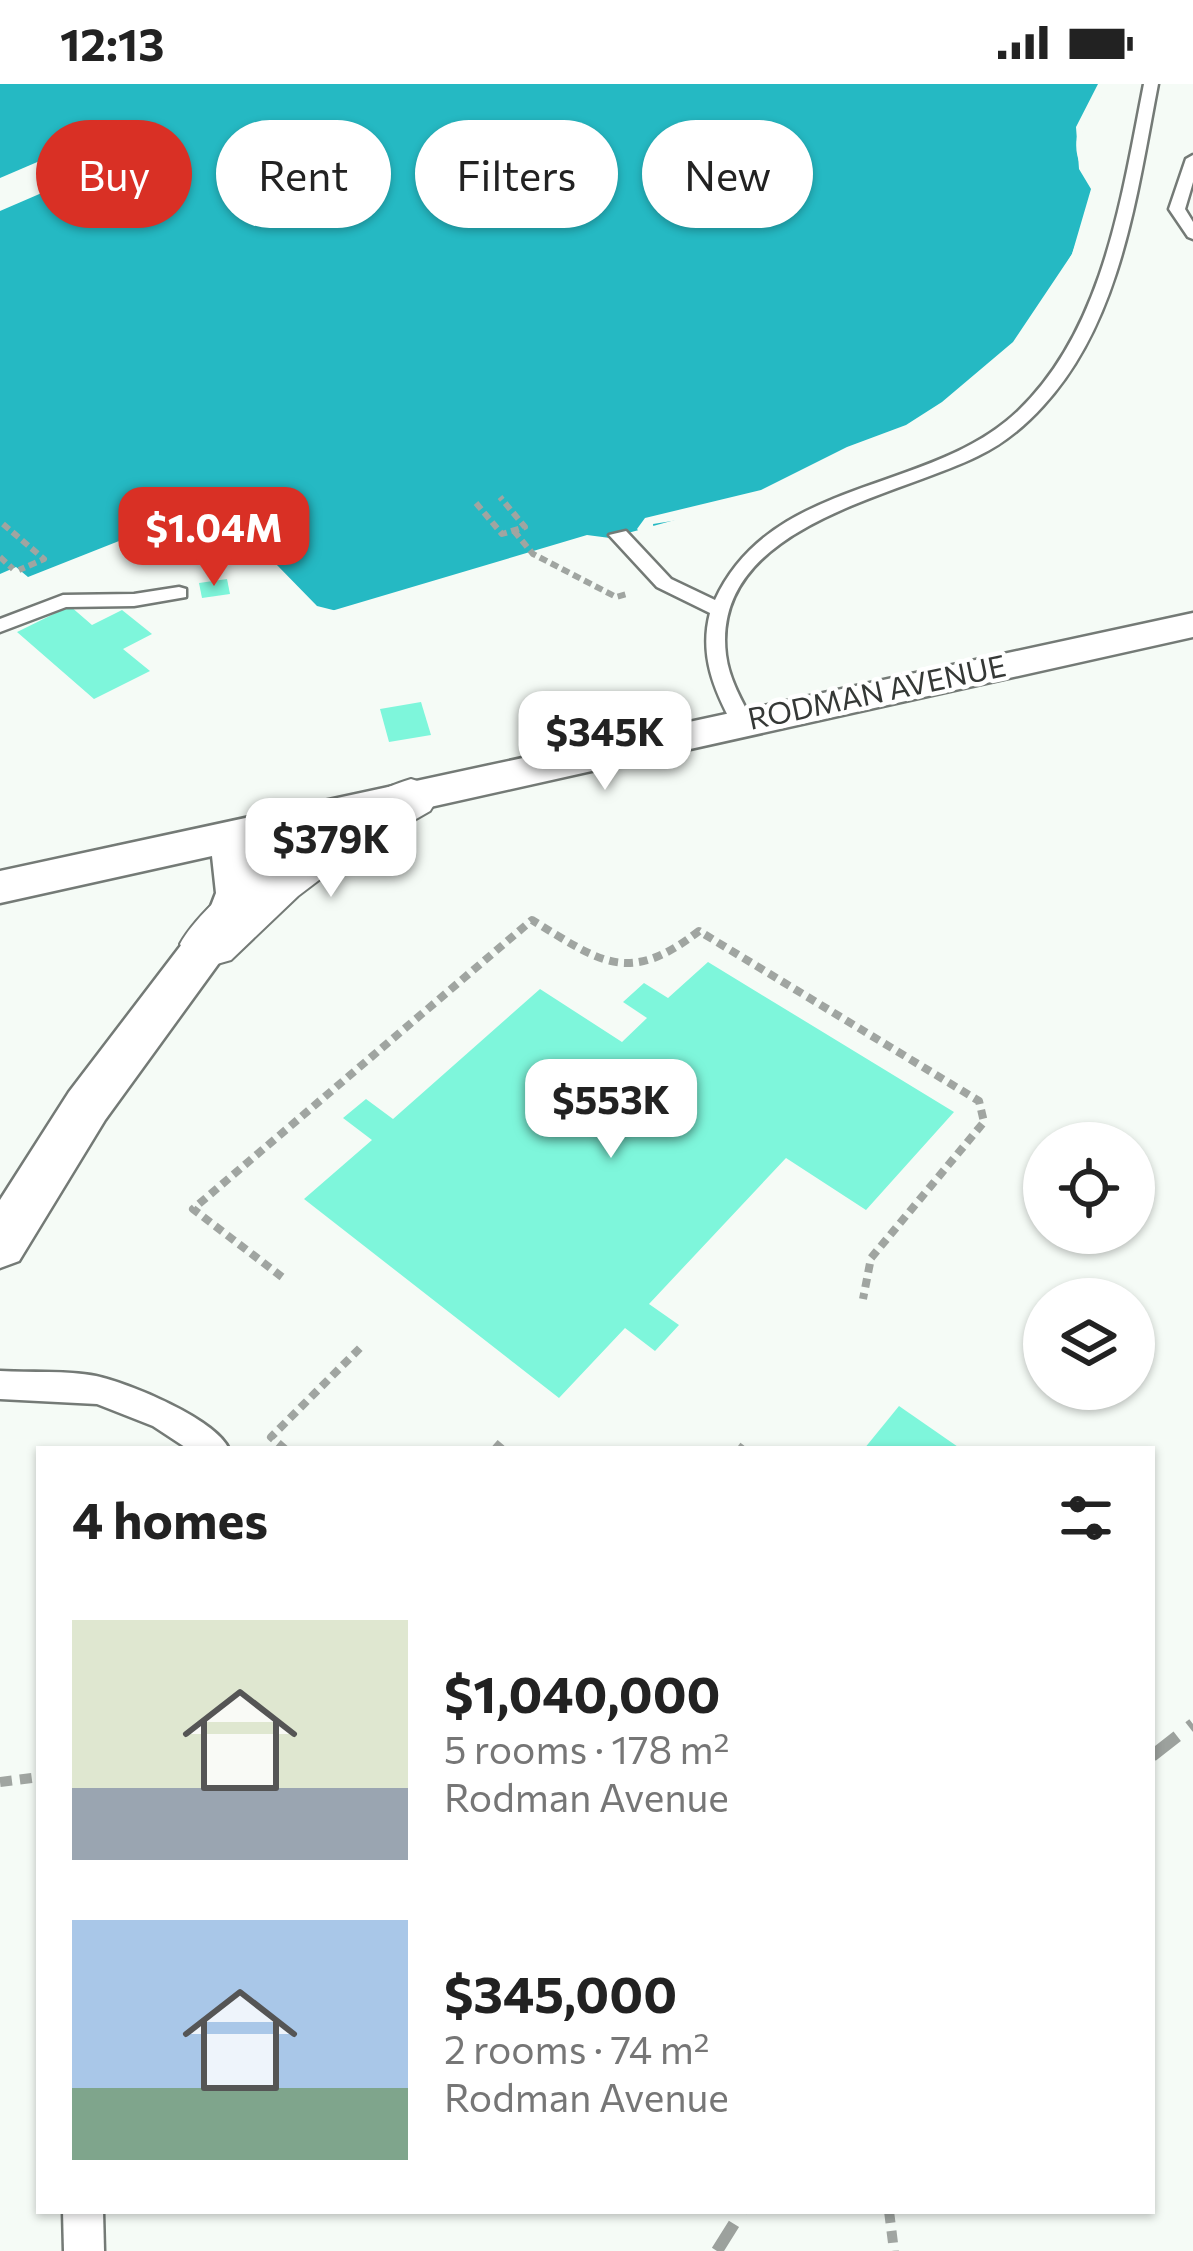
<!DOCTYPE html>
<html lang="en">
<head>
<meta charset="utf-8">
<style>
  body { margin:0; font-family:Commissioner,sans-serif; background:#f6f6f6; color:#222; height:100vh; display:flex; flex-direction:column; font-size:45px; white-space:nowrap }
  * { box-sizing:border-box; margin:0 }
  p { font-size:39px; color:#767676 }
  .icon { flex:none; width:66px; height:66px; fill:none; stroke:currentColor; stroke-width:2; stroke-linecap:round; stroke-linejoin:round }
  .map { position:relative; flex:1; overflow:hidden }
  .panel { position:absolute; left:36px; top:1362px; width:1119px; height:768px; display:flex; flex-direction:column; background:#fff; border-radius:0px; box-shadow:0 3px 9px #0004 }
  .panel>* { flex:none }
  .guide { position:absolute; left:36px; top:36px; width:1122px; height:108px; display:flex; gap:24px }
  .fabs { position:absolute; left:1023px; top:1038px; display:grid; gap:24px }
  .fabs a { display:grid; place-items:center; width:132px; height:132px; border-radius:50%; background:#fff; box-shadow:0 3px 9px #0004; font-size:60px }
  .price { position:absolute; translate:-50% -102px; padding:0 27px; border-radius:24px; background:#fff; color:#222; font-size:39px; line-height:78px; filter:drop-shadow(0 3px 6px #0008) }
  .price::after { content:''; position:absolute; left:50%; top:72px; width:36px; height:27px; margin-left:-18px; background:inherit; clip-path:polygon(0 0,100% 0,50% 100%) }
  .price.current { background:#d93025; color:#fff }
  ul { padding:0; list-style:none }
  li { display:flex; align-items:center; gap:36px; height:300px; padding:0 36px }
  li span { display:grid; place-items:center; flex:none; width:336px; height:240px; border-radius:0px; color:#555 }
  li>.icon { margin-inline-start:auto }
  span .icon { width:144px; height:144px; fill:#fffc; stroke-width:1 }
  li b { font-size:51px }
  h2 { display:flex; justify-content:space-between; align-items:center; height:144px; padding:0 36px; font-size:51px }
  .chip { padding:0 42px; border-radius:54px; background:#fff; box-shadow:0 3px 9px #0004; font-size:42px; line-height:108px }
  .chip.current { background:#d93025; color:#fff }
  .status { display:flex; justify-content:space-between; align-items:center; height:84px; padding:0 60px; background:#fff; direction:ltr }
  .status svg { height:33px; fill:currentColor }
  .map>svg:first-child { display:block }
  .water { fill:#25b9c3 }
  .pier { fill:#f5fbf6 }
  .building { fill:#7ef6db }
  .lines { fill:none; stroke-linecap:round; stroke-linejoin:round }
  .lane-casing { stroke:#747a76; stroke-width:5 }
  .street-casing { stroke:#747a76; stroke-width:5 }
  .secondary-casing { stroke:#747a76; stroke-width:4 }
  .path-far2 { stroke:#a0a5a1; stroke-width:6; stroke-dasharray:8 4.5; stroke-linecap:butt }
  .path-far1 { stroke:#a0a5a1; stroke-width:8; stroke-dasharray:9 6; stroke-linecap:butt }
  .path { stroke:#a0a5a1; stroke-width:10; stroke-dasharray:12 8; stroke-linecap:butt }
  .lane { fill:#fff; fill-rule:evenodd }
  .street { fill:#fff; fill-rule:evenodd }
  .secondary { fill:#fff; fill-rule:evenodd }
  .rail { stroke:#9ca19d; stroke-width:12; stroke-dasharray:32 15; stroke-linecap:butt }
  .labels { text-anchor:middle; stroke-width:9; stroke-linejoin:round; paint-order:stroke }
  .street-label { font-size:30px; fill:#353836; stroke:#fff }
</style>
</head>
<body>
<div class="status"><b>12:13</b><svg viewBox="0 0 49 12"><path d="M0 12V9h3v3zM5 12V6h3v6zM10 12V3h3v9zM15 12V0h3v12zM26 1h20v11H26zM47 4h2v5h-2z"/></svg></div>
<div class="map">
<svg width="1193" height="2167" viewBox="0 0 1193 2167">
  <rect width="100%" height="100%" fill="#f5fbf6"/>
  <path class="water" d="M0 0H1104C1078 40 1061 64 1096 105L1072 170 1018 264 938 330 779 407 610 454 587 451 301 536 216 436 164 439 0 511Z"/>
  <g class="pier">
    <path d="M1098 0H1110L1082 45 1085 82 1102 106 1077 173 1023 268 941 335 847 376 793 406 716 430 653 440 654 447 641 450 637 445 645 434 761 406 847 363 906 341 942 318 1013 258 1072 170 1091 105 1079 85 1076 43Z"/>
    <path d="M112 62 95 86 0 127V94L56 70Z"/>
    <path d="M205 423 230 433 317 522 341 528 298 541 214 442 166 445 0 517V490L16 483 28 493Z"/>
  </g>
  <g class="building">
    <path d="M227 495 230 510 202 514 199 499Z"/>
    <path d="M70 522 92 541 122 526 152 550 123 565 150 587 94 615 17 548Z"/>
    <path d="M421 618 431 651 389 658 380 625Z"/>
    <path d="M708 878 954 1028 866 1126 786 1074 649 1220 679 1241 655 1267 625 1244 559 1314 304 1115 372 1056 343 1034 366 1015 393 1035 540 905 622 958 647 934 623 918 644 899 668 914Z"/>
    <path d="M899 1322 961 1365H864Z"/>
  </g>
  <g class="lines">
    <g class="lane-casing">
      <g id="lane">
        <path d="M1144 0H1158C1137 109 1121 238 1043 322 1024 343 1003 360 978 372 896 413 710 442 726 571 729 595 742 617 753 638L750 643H734C714 606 699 571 710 529L657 503 609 451 626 447 671 495 715 516C772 392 930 411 1018 327 1104 245 1122 111 1144 0Z"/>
        <path d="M1193 71V98L1185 125 1193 138V155L1188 153 1169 125 1186 75Z"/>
        <path d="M179 503 186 505V513L134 522 66 523 0 548V535L63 511 134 510Z"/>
        <path d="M0 1287C31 1289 66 1286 96 1292 129 1299 216 1335 229 1365H188L153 1342 97 1320 0 1315Z"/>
        <path d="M63 2127H103L104 2167H64Z"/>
      </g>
    </g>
    <g class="street-casing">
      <path id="street" d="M1193 529V553L255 762 260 809 248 839 105 1036 19 1177 0 1184V1116L69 1008 211 822 216 809 212 772 0 819V787Z"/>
    </g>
    <g class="secondary-casing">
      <path id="secondary" d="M411 695 430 701 438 714 430 727 348 774 298 812 231 876 210 882 189 876 180 860C213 801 346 714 411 695Z"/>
    </g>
    <g class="path-far2">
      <path d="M476 419 502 450 525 443 500 413"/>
      <path d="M3 440 44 475 19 486"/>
      <path d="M514 447 533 470 616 513 627 510"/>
      <path d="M0 473 13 485"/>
    </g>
    <g class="path-far1">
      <path d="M282 1193 193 1125 532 836C601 878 628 902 699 847L979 1017 984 1038 871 1174 863 1215"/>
      <path d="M495 1359 502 1365"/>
      <path d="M738 1362 742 1365"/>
      <path d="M285 1365 271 1353 360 1264"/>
    </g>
    <g class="path">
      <path d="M0 1698 39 1693"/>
      <path d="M889 2127 894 2167"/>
    </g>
    <use href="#lane" class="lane"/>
    <use href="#street" class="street"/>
    <use href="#secondary" class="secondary"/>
    <g class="rail">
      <path d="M1152 1672 1193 1640"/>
      <path d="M717 2167 742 2127"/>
    </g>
  </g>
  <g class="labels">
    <g class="street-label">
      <text transform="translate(877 609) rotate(-12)" y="10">RODMAN AVENUE</text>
    </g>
  </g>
</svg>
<div class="fabs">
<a><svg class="icon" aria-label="locate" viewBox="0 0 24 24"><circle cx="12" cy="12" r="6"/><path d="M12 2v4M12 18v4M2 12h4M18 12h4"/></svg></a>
<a><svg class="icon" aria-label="layers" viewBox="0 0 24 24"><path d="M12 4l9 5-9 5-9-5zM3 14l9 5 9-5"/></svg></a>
</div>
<b class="price current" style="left:214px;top:505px">$1.04M</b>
<b class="price" style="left:605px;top:709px">$345K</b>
<b class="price" style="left:331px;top:816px">$379K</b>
<b class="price" style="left:611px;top:1077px">$553K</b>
<div class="guide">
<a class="chip current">Buy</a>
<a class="chip">Rent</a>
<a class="chip">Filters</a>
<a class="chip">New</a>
</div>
<section class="panel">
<h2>4 homes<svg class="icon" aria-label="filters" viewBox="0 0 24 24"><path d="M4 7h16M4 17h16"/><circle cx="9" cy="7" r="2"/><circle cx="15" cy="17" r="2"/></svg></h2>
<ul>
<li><span style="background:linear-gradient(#dfe7d0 70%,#9aa5b1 0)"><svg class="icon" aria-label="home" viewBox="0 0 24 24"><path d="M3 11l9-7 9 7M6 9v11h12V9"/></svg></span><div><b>$1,040,000</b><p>5 rooms · 178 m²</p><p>Rodman Avenue</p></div></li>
<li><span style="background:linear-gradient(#a9c7e8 70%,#7fa58c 0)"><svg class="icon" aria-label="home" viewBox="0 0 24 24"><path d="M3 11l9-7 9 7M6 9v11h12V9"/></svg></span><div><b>$345,000</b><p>2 rooms · 74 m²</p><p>Rodman Avenue</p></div></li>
</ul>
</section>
</div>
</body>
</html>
